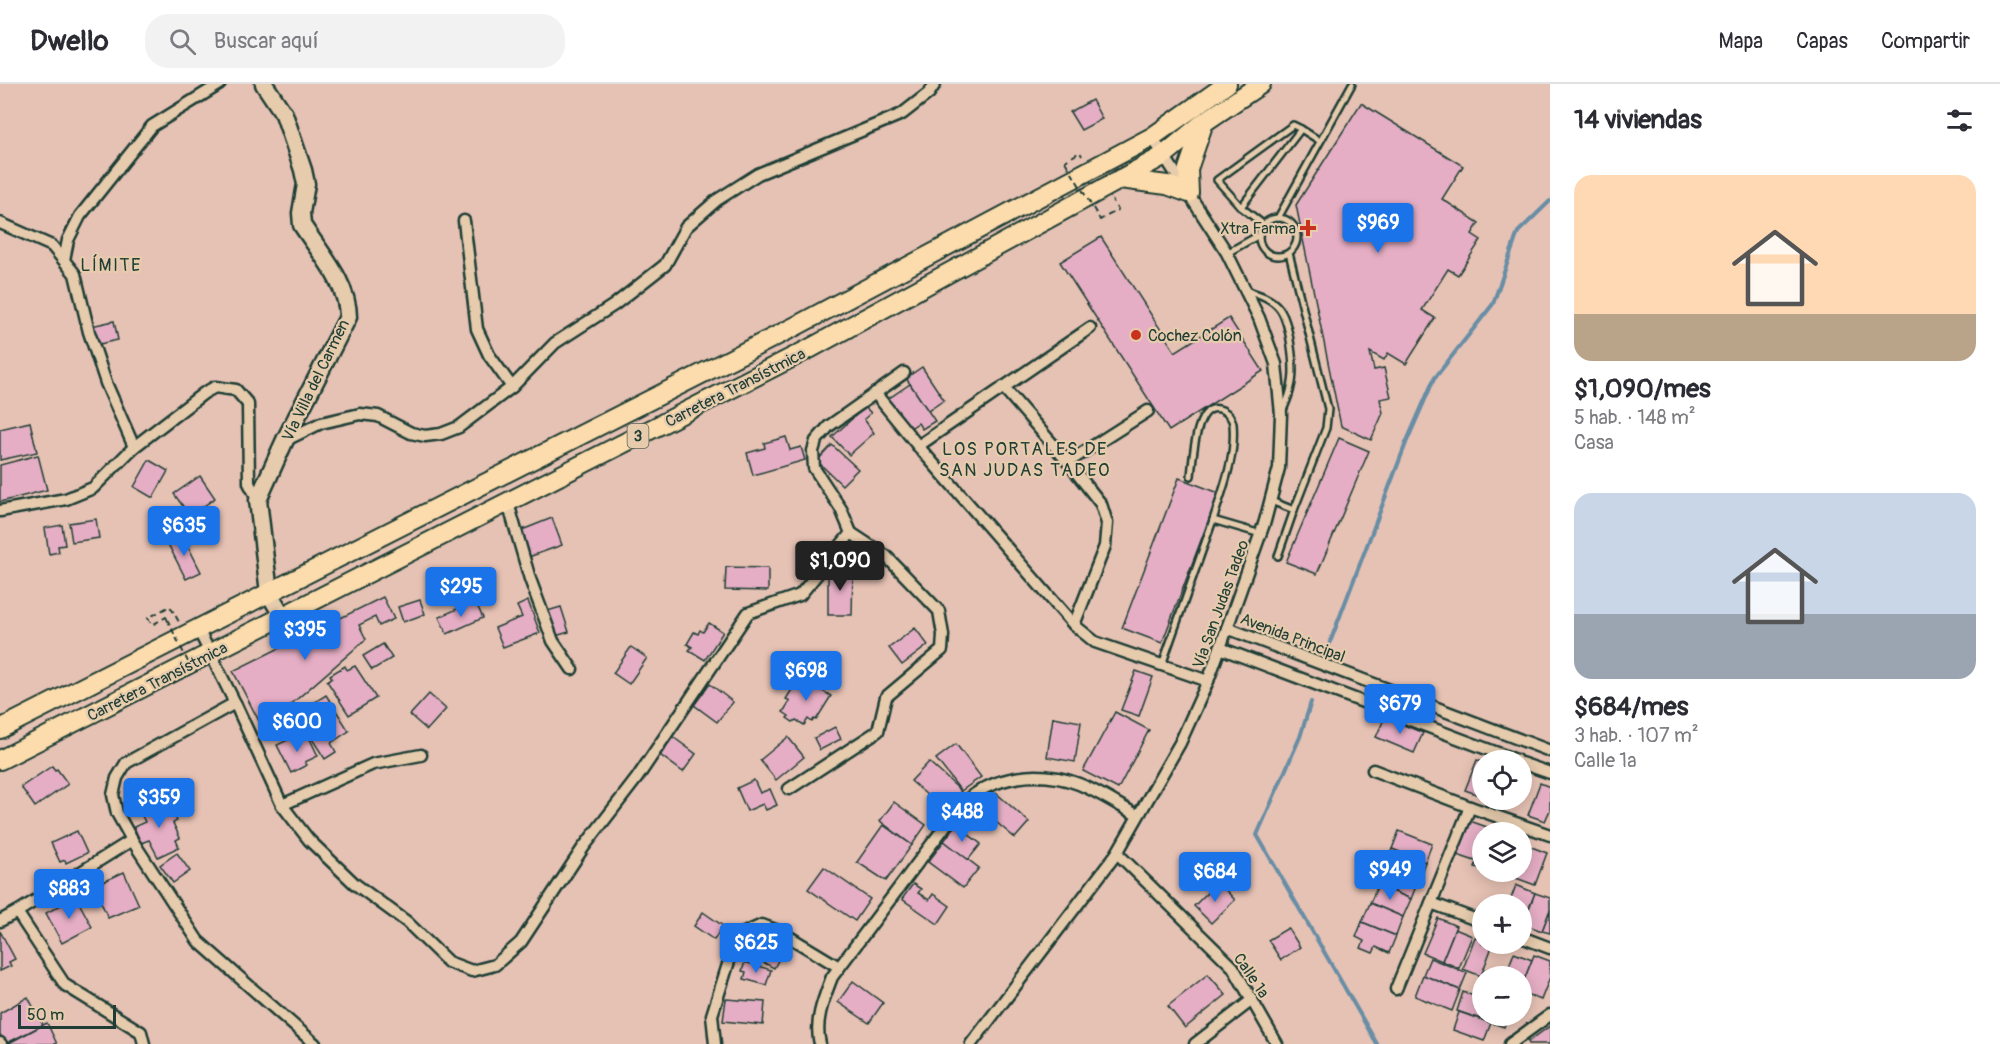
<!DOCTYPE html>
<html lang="es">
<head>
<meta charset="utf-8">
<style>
  body { margin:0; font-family:Pangolin,sans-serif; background:#f2f2f3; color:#2b2b33; height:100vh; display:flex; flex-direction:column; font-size:22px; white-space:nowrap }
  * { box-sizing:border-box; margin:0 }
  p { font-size:20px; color:#7c7c81 }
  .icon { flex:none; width:33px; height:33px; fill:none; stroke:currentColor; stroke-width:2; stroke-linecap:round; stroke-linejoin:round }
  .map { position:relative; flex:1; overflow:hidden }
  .side { display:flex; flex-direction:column; background:#fff; width:450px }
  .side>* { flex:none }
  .buttons { position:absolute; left:1472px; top:666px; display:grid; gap:12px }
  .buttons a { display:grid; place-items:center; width:60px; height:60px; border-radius:50%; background:#fff; box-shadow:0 3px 15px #0003; font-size:30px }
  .scale { position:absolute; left:18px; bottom:15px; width:98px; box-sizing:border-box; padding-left:6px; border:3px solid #1f3d34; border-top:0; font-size:16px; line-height:21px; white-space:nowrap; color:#1f3d34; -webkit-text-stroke:4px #e6cbad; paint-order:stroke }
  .price { position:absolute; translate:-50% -51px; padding:0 14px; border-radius:6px; background:#1a73e8; color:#fff; font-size:20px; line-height:39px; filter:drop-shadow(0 2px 3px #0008) }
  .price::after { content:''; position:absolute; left:50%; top:36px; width:18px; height:14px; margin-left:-9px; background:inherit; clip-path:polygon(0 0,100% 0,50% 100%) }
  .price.active { background:#222; color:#fff }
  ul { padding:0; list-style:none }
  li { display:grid; align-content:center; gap:12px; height:318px; padding:0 24px }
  li span { display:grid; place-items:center; height:186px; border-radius:18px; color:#555 }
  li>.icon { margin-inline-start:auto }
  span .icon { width:108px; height:108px; fill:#fffc; stroke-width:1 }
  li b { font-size:26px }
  h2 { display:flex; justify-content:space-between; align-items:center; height:72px; padding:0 24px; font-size:26px }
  header { display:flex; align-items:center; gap:36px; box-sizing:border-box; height:84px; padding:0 30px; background:#fff; border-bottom:2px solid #e1e1e2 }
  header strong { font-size:28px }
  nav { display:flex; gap:33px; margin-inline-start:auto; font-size:21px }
  .search { width:420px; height:54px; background:#f2f2f3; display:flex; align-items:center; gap:15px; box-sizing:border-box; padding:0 21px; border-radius:24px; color:#7c7c81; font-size:22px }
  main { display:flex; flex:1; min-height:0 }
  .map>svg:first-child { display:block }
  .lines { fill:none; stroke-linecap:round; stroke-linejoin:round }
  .stream { stroke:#678da5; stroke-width:4 }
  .building { fill:#e5aec4; stroke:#1f3d34; stroke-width:1.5 }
  .lane-casing { stroke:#1f3d34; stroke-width:10 }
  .street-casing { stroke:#1f3d34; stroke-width:15 }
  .secondary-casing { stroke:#1f3d34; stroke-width:21 }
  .primary-casing { stroke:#1f3d34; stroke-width:22 }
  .path { stroke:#1f3d34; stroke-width:2; stroke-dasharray:6 4.5; stroke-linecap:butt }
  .lane { stroke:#e6cbad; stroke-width:5 }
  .street { stroke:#e6cbad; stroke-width:10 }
  .secondary { stroke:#e6cbad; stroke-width:16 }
  .primary { stroke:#fcdcac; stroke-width:18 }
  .path-bridge { stroke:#1f3d34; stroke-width:2; stroke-dasharray:6 4.5; stroke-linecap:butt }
  .poi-dot { fill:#c8321e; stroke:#e6cbad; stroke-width:2 }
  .labels { text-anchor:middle; stroke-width:4.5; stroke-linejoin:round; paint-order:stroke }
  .shield { fill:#e6cbad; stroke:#5b6858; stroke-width:1.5 }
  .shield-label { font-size:15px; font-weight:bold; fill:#1f3d34 }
  .poi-label { font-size:16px; fill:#1f3d34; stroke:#e6cbad; text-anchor:end }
  .street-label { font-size:16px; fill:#1f3d34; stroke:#e6cbad }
  .neighbourhood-label { font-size:18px; letter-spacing:1.5px; fill:#1f3d34; stroke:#e6cbad }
</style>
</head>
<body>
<header>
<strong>Dwello</strong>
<div class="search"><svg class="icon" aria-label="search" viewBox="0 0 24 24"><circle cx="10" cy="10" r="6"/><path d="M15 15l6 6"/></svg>Buscar aquí</div>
<nav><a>Mapa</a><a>Capas</a><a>Compartir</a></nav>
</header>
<main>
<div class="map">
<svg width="1550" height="960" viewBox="0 0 1550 960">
  <rect width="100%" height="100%" fill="#e6c2b4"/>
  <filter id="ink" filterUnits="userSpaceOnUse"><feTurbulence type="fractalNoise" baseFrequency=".0167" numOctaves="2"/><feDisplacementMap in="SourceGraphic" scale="12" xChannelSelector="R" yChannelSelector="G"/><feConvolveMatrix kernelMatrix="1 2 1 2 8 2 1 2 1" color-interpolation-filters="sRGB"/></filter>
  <g filter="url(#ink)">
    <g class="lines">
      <g class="stream">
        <path d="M1329 561 1406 359 1434 295 1493 220 1518 148 1550 117"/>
        <path d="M1311 618 1300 653 1257 751 1377 960"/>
      </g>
    </g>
    <g class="building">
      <path d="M1092 16 1102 35 1081 46 1070 28Z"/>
      <path d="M1361 19 1463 82 1442 115 1479 139 1472 150 1481 156 1458 191 1448 185 1422 226 1435 234 1406 280 1388 269 1384 276 1370 268 1374 286 1384 284 1391 313 1380 315 1383 329 1371 356 1341 342 1296 121Z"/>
      <path d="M1101 153 1175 268 1229 234 1263 287 1169 347 1060 178Z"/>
      <path d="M114 237 118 256 95 261 91 242Z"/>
      <path d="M922 283 944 316 928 327 906 294Z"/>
      <path d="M910 300 935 337 922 345 918 339 909 345 888 315Z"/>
      <path d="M865 323 871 329 864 335 874 349 849 371 832 353Z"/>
      <path d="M30 338 37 368 0 376V345Z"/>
      <path d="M786 353 790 366 801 363 805 376 753 391 747 369 765 364 764 359Z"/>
      <path d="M1339 354 1369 367 1317 490 1286 478Z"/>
      <path d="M832 361 858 385 842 401 817 377Z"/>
      <path d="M38 371 47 406 0 418V381Z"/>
      <path d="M149 376 168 387 153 414 134 403Z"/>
      <path d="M200 392 215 414 190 432 174 410Z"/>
      <path d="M1179 394 1219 409 1162 559 1122 544Z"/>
      <path d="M552 434 562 461 526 474 517 448Z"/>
      <path d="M96 435 99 454 72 458 69 439Z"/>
      <path d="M62 441 65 461 58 462 59 468 49 470 45 444Z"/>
      <path d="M182 450 201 488 186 495 167 458Z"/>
      <path d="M726 483 768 484V507L725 506Z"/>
      <path d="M828 485H853L852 531H828Z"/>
      <path d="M383 513 394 535 379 542 375 533 359 541 366 555 289 622 259 637 233 587Z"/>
      <path d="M420 516 425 530 403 538 398 523Z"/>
      <path d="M475 517 483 534 447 550 439 533Z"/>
      <path d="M528 517 540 549 503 563 495 544 522 533 517 522Z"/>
      <path d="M561 523 569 548 552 553 544 528Z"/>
      <path d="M709 539 723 548 705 576 689 566 692 563 687 560 694 548 698 550 700 546 703 548Z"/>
      <path d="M915 544 928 561 902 581 889 564Z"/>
      <path d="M383 560 392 574 372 586 363 572Z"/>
      <path d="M631 563 647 574 629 600 613 589Z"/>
      <path d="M345 582 347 586 355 582 376 614 349 631 327 597 332 594 330 591Z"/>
      <path d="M1136 587 1153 593 1139 632 1121 626Z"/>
      <path d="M800 593 831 612 816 636 814 635 812 638 808 635 804 641 796 636 793 638 787 634 789 632 783 628 790 617 786 615Z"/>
      <path d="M710 600 733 618 717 638 694 621Z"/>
      <path d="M429 610 446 625 427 646 410 631Z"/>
      <path d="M326 611 349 647 331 659 336 668 325 675 296 630Z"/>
      <path d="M1115 628 1149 646 1118 705 1083 687Z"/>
      <path d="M1053 633 1081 638 1075 678 1047 673Z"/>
      <path d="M1385 633 1423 649 1414 669 1376 653Z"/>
      <path d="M835 643 841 655 820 666 814 654Z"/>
      <path d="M308 651 318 672 305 678 307 681 291 689 277 661 292 654 294 657Z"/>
      <path d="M673 653 696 670 683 688 660 671Z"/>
      <path d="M788 653 804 673 776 696 760 676Z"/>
      <path d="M956 660 981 693 961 707 936 675Z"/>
      <path d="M1477 676 1482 678V712L1465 706Z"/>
      <path d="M929 678 961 707 944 726 911 697Z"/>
      <path d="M52 682 55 686 57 685 68 700 35 723 21 703Z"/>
      <path d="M754 696 760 709 770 705 777 721 766 726 763 720 747 727 737 704Z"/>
      <path d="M1540 699 1550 703V726L1545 737 1528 731Z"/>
      <path d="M996 709 1029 738 1015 754 977 722 986 712 991 716Z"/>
      <path d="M168 717 177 737 173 739 180 754 176 756 179 763 158 773 149 756 141 759 134 743 145 738 141 730Z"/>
      <path d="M894 718 926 741 912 761 880 737Z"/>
      <path d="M1470 737 1487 743 1485 748H1482V757L1475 777 1457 771Z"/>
      <path d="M883 741 912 761 886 797 857 778Z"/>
      <path d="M956 741 981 760 968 776 944 757Z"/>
      <path d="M77 747 87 769 66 779 65 776 60 778 51 759Z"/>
      <path d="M1399 747 1432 760 1425 778 1392 765Z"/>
      <path d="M944 757 979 784 963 804 928 778Z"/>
      <path d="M1529 762 1547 769 1535 801 1516 794 1519 788H1521V782Z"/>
      <path d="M1482 764V785L1475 783Z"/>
      <path d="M1392 765 1425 778 1418 797 1385 784Z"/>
      <path d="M177 769 190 787 173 799 160 781Z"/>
      <path d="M824 783 870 815 855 837 808 805Z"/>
      <path d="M1385 784 1418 797 1411 815 1378 801Z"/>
      <path d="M124 788 139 821 108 834 94 802Z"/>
      <path d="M1218 798 1235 816 1211 839 1194 822Z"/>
      <path d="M913 800 921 805 918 809 929 816 933 810 950 822 938 840 902 815Z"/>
      <path d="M1378 801 1411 815 1403 833 1370 819Z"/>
      <path d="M1516 801 1535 809 1523 840 1521 839V820H1509Z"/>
      <path d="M1535 809 1550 814V826L1542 847 1523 840Z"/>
      <path d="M76 813 92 843 62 859 46 829Z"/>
      <path d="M1370 819 1403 833 1396 852 1362 838Z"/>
      <path d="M1550 826V849L1542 847Z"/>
      <path d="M703 828 723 842 714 856 694 842Z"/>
      <path d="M1438 834 1456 842 1442 877 1423 869Z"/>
      <path d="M1362 838 1396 852 1389 869 1376 863 1373 869 1361 864 1364 857 1356 853Z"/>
      <path d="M1288 844 1300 863 1281 876 1268 856Z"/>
      <path d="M1455 845 1472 852 1459 884 1442 877Z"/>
      <path d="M0 847 15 875 9 878 11 882 0 887Z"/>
      <path d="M1475 853 1482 856V860H1493L1481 892 1463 885Z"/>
      <path d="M756 858 781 871 774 884 753 873 756 868 752 866Z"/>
      <path d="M1514 869 1532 876 1521 904V892H1505Z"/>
      <path d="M1534 871 1550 877V893L1541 916 1521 908V904Z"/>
      <path d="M1430 874 1467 889 1460 906 1423 891Z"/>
      <path d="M745 878 771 886 766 901 744 895 746 888 742 887Z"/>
      <path d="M1208 890 1226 911 1185 944 1168 922Z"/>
      <path d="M1423 891 1460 906 1452 927 1415 912Z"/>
      <path d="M853 897 883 919 869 939 838 918Z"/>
      <path d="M1463 908 1482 915V932H1508L1504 943 1457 927Z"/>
      <path d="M28 913 43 941 5 960 0 950V929Z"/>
      <path d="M726 915 765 918 763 941 723 937Z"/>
      <path d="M1459 928 1491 939 1484 957 1453 946Z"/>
      <path d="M47 939 57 960H7L43 941Z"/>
      <path d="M1550 942V960H1529L1528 958Z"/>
    </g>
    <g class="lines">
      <g class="lane-casing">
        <g id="lane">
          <path d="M1293 41 1301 45 1241 123 1217 96Z"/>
          <path d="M1301 45 1320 57"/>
          <path d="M1241 123 1264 141"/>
          <path d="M1278 134 1352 0"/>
          <circle cx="1278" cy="153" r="19"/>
          <path d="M1227 169 1259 151"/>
          <path d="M1246 206C1258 210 1271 214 1279 224 1290 238 1296 286 1291 303 1290 311 1286 319 1283 326"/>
          <path d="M1191 392C1193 376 1195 314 1222 326 1228 329 1232 334 1233 340 1236 373 1223 405 1213 436"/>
          <path d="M1271 417 1294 426 1326 344 1328 325 1289 169"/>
          <path d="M1278 472 1294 426"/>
          <path d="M1162 581 1213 436 1261 450"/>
        </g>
      </g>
      <g class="street-casing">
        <g id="street">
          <path d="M464 137 477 245 489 271 512 303"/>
          <path d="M0 139 52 162 75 190 89 248 106 299 134 363"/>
          <path d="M64 176 68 156 80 132 152 42 220 0"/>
          <path d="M1003 303 1068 378 1101 420 1107 439 1105 462 1074 541"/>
          <path d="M875 309 918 362 1074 541 1095 558 1208 597"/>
          <path d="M286 356 321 339 360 330 378 332 411 349 425 352 441 350 459 343 512 303 555 259 614 221 665 181 686 143 717 116 758 90 902 30 929 9 935 0"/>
          <path d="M918 362 1090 244"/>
          <path d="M1068 378 1148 327"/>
          <path d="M508 419 530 495 553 557 572 585"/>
          <path d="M0 427 66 415 93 404 134 363 204 309 215 303 236 306 248 320 249 399 258 416"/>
          <path d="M1227 544 1550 667"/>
          <path d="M198 545 235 619 282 721 309 756 355 800 407 838 448 878 472 887 495 881 521 858 583 764 637 694 748 529 800 511 851 449 841 425 814 384 813 367 816 357 829 342 904 289"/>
          <path d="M1220 564 1516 676"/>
          <path d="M235 619 126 679 117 694 113 711 117 729 132 756 198 857 315 960"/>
          <path d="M1521 679 1550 689"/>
          <path d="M1373 686 1470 723 1550 751"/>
          <path d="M789 705 878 647 886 613 942 566 943 551 939 527 886 472 851 449"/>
          <path d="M282 721 373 680 421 671"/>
          <path d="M1117 769 1233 883 1277 960"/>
          <path d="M1431 819 1482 838"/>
          <path d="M17 828 65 901 141 948 144 960"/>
          <path d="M0 837 17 828 132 756"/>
          <path d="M1521 853 1550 864"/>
          <path d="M1396 905 1470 723"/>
          <path d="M0 959 1 960"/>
          <path d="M715 960 712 931 737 852 762 841 781 848 839 883"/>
          <path d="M820 960C814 937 824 914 832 893L961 721C993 691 1039 685 1079 700 1099 708 1118 721 1137 731"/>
          <path d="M971 960 1117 769 1180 659 1208 597 1220 564 1265 437 1279 384 1281 330 1276 280 1259 234 1227 169 1152 53"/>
          <path d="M1195 960 1252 916"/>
          <path d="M1510 960 1550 931"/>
        </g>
      </g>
      <g class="secondary-casing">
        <path id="secondary" d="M264 0 284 30 303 86 306 100 301 129 302 141C320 169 348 199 348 233L285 356 258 416 269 509 283 533"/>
      </g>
      <g class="primary-casing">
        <g id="primary">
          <path d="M1120 95 1167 101 1189 109 1188 85 1203 41"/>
          <path d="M0 645 796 242 1152 53 1227 0"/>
          <path d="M0 676 809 265 1163 72 1203 39 1261 0"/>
        </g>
      </g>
      <g class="path">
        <path d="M1066 79 1065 77 1080 68 1082 72"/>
        <path d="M1099 134 1100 136 1118 126 1112 116"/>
        <path d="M167 535 166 533 152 541 148 534 170 522 179 538"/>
      </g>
      <use href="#lane" class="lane"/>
      <use href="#street" class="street"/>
      <use href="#secondary" class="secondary"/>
      <use href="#primary" class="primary"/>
      <g class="path-bridge">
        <path d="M1066 79 1099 134"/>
        <path d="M167 535 192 586"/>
      </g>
    </g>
  </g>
  <g class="poi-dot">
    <path d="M1305 135h6v6h6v6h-6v6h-6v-6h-6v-6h6z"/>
    <circle cx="1136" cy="251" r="6"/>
  </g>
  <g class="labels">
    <rect class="shield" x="627.5" y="340" width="21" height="24" rx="4.5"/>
    <g class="shield-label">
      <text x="638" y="357">3</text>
    </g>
    <g class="poi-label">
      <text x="1296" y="150">Xtra Farma</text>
      <text x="1148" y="257" text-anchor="start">Cochez Colón</text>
    </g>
    <g class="street-label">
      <text transform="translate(315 296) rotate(-64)" y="6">Vía Villa del Carmen</text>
      <text transform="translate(735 303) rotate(-27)" y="6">Carretera Transístmica</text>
      <text transform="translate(1220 520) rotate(-70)" y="6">Vía San Judas Tadeo</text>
      <text transform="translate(1293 553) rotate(21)" y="6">Avenida Principal</text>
      <text transform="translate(157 597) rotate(-27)" y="6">Carretera Transístmica</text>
      <text transform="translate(1252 891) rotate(56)" y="6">Calle 1a</text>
    </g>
    <g class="neighbourhood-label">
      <text x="111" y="187">LÍMITE</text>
      <text x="1025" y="371">LOS PORTALES DE<tspan x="1025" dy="21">SAN JUDAS TADEO</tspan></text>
    </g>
  </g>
</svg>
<div class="buttons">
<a><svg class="icon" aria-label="locate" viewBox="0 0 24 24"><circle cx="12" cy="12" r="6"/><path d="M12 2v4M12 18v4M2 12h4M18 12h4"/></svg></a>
<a><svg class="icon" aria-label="layers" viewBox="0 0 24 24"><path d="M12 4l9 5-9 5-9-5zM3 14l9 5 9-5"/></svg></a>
<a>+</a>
<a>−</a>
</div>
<div class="scale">50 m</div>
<b class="price" style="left:1378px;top:170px">$969</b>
<b class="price" style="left:184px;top:473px">$635</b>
<b class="price active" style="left:840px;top:508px">$1,090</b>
<b class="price" style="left:461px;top:534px">$295</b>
<b class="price" style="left:305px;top:577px">$395</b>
<b class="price" style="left:806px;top:618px">$698</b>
<b class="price" style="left:1400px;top:651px">$679</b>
<b class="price" style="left:297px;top:669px">$600</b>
<b class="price" style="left:159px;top:745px">$359</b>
<b class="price" style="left:962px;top:759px">$488</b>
<b class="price" style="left:1390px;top:817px">$949</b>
<b class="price" style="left:1215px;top:819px">$684</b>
<b class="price" style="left:69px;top:836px">$883</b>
<b class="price" style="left:756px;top:890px">$625</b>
</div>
<section class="side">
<h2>14 viviendas<svg class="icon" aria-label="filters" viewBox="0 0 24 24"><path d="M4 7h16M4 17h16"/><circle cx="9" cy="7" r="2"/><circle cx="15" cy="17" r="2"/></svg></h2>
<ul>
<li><span style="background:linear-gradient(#ffd9b3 75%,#b9a48a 0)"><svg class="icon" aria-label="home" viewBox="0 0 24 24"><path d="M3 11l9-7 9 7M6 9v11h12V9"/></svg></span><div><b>$1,090/mes</b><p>5 hab. · 148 m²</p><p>Casa</p></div></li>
<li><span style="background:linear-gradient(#c9d6e8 65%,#9aa5b1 0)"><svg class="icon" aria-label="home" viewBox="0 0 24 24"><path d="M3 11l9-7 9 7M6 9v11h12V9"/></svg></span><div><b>$684/mes</b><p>3 hab. · 107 m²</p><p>Calle 1a</p></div></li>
</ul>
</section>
</main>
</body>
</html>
